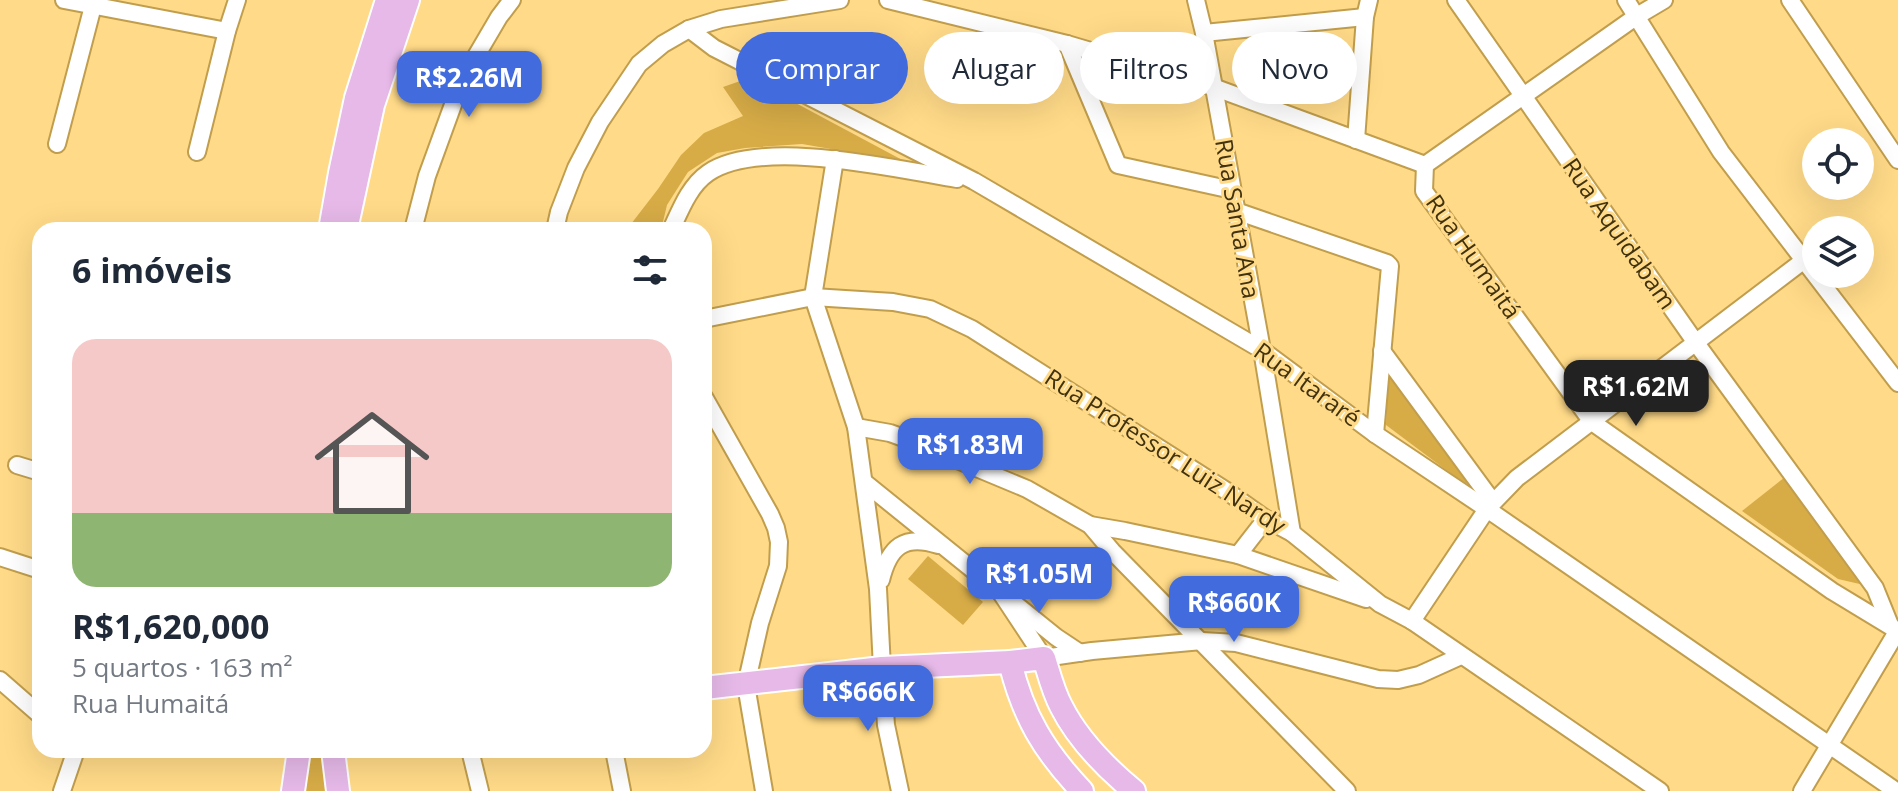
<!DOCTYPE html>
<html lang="pt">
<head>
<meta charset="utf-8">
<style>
  body { margin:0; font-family:"Open Sans",sans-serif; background:#f2f2f3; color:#1f2937; height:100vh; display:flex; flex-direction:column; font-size:30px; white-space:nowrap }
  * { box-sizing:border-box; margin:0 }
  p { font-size:26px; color:#747a83 }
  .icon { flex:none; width:44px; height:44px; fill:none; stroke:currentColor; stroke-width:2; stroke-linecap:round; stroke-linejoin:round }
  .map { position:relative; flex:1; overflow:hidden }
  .sheet { position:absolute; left:32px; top:222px; width:680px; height:536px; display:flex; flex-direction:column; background:#fff; border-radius:24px; box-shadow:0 8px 32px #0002 }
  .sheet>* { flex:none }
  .hud { position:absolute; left:736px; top:32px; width:760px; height:72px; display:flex; gap:16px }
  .fabs { position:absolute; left:1802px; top:128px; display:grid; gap:16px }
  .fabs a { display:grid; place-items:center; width:72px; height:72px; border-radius:50%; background:#fff; box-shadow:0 8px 32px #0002; font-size:40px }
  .price { position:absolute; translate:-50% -68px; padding:0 18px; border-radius:16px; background:#426cdd; color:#fff; font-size:26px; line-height:52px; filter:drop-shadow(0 2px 4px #0008) }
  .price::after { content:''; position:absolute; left:50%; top:48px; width:24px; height:18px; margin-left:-12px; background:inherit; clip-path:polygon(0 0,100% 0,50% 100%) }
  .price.on { background:#222; color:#fff }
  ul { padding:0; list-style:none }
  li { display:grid; align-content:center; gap:16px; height:424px; padding:0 40px }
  li span { display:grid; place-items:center; height:248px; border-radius:24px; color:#555 }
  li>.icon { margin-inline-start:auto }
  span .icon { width:144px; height:144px; fill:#fffc; stroke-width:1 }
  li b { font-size:34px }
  h2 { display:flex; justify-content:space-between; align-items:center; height:96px; padding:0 40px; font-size:34px }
  .pill { padding:0 28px; border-radius:36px; background:#fff; box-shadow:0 8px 32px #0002; font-size:28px; line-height:72px }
  .pill.on { background:#426cdd; color:#fff }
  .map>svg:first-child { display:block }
  .green { fill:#d7ac47 }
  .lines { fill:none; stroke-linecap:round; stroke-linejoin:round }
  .minor-casing { stroke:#c19e4d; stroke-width:20 }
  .major-casing { stroke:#fff; stroke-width:26 }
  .minor { stroke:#fff; stroke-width:16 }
  .major { stroke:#e6b9e8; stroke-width:22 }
  .labels { text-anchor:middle; stroke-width:6; stroke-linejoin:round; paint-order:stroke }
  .street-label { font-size:24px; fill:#413210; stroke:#ffda88 }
</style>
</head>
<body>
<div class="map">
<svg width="1898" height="791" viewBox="0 0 1898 791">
  <rect width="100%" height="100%" fill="#ffda88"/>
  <g class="green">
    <path d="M749 78 906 162 802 144 745 148 717 153 688 172 667 205 661 230H632L631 224 658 189 681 155 704 133 743 116 723 87Z"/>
    <path d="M1388 368 1468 479 1466 485 1386 425Z"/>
    <path d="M1785 477 1864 585 1838 579 1742 511Z"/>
    <path d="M928 556 983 602 963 625 908 579Z"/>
    <path d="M308 750H325L330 791H301Z"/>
  </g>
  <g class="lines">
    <g class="minor-casing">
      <g id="minor">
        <path d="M64 0 227 31"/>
        <path d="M888 0 1067 44 1213 87 1425 165"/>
        <path d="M1196 0 1204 33 1262 350 1292 533"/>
        <path d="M1456 0 1696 343 1875 588 1890 625"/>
        <path d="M1626 0 1721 152 1898 383"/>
        <path d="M1790 0 1898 160"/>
        <path d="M689 29 714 48 974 181 1262 350 1375 434 1487 509 1896 791"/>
        <path d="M1204 33 1365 17"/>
        <path d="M1067 44 1118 165 1232 190"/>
        <path d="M1356 140 1365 17 1369 0"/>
        <path d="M57 144 93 6"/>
        <path d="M197 152 227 31 237 0"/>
        <path d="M835 159 813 297 856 427 878 589 882 668 886 725 900 791"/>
        <path d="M1425 165 1424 191 1592 422 1832 591 1893 628"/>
        <path d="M1425 165 1637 16 1664 0"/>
        <path d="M1236 211 1387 263 1390 266 1375 434"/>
        <path d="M413 230 427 176 462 80 499 17 512 0"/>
        <path d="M555 230 559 212 576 168 600 122 639 64 663 44 689 29 721 19 840 0"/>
        <path d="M671 230C680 211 689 186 708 173 760 137 896 169 957 179"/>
        <path d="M704 319 813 297 893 302 930 309 972 329 1225 490 1266 519 1292 533 1380 604 1412 621 1660 791"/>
        <path d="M1382 351 1493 502"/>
        <path d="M704 397 770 514 776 528 779 542 778 566 760 623 746 685 764 791"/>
        <path d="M856 427 890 433 912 441 1027 489 1090 525 1112 551 1347 791"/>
        <path d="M17 465 40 472"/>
        <path d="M864 482 1056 637 1080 653"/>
        <path d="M1090 525 1125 531 1238 555 1366 599"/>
        <path d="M1238 555 1266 519"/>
        <path d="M0 557 40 570"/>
        <path d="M881 580C889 547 904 534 938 545"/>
        <path d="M1001 593 1044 658 1092 651 1202 641 1236 643 1378 679 1398 680 1419 675 1461 656"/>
        <path d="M1412 621 1487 509 1517 478 1803 261"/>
        <path d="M0 680 40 715"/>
        <path d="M470 750 480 791"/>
        <path d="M614 750 622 791"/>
        <path d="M62 791 76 750"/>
        <path d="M1802 791 1898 630"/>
      </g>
    </g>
    <g class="major-casing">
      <g id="major">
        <path d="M330 230 340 173 356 98 387 0"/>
        <path d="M346 230 373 105 408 0"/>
        <path d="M1010 662C1023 716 1044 751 1082 791"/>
        <path d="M704 688 882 668 1010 662 1044 658C1049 674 1053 691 1061 706 1078 740 1105 767 1134 791"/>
        <path d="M333 750 338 791"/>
        <path d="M293 791 299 750"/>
      </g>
    </g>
    <use href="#minor" class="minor"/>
    <use href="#major" class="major"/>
  </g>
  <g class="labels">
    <g class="street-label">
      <text transform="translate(1237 219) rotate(80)" y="8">Rua Santa Ana</text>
      <text transform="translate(1619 234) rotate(55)" y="8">Rua Aquidabam</text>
      <text transform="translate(1473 257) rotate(55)" y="8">Rua Humaitá</text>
      <text transform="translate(1307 385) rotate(36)" y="8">Rua Itararé</text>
      <text transform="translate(1165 452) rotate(33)" y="8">Rua Professor Luiz Nardy</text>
    </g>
  </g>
</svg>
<div class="fabs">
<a><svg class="icon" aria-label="locate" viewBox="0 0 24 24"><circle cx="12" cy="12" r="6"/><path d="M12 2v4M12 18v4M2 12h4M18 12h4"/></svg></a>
<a><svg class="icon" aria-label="layers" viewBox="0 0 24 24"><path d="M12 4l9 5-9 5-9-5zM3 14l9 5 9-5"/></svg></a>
</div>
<b class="price" style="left:469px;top:119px">R$2.26M</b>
<b class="price on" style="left:1636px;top:428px">R$1.62M</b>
<b class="price" style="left:970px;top:486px">R$1.83M</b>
<b class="price" style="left:1039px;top:615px">R$1.05M</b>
<b class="price" style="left:1234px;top:644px">R$660K</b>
<b class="price" style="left:868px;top:733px">R$666K</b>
<div class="hud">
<a class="pill on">Comprar</a>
<a class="pill">Alugar</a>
<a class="pill">Filtros</a>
<a class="pill">Novo</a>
</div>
<section class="sheet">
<h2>6 imóveis<svg class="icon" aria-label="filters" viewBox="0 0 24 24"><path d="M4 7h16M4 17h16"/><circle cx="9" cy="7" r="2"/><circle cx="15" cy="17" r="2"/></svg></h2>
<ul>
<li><span style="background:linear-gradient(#f6c9c9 70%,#8fb573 0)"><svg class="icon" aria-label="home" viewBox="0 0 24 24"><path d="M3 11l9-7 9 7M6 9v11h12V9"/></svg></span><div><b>R$1,620,000</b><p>5 quartos · 163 m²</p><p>Rua Humaitá</p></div></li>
</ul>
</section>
</div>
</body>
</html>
